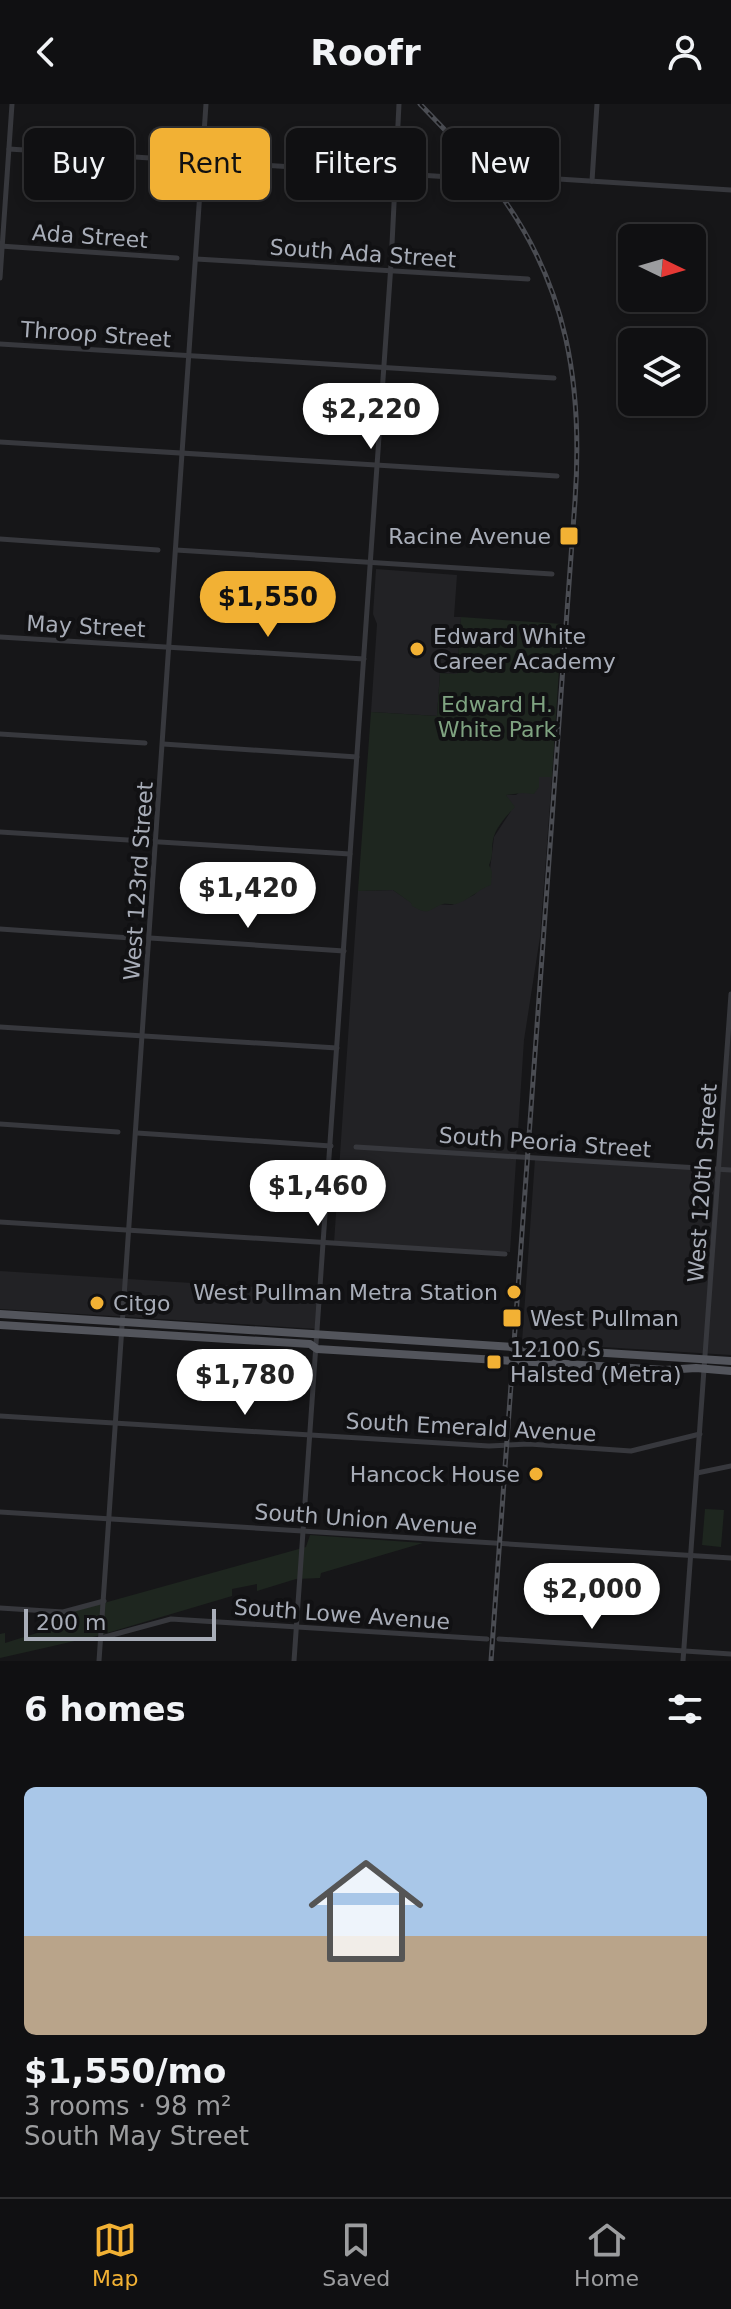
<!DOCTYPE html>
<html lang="en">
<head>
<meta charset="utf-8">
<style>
  body { margin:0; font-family:"DejaVu Sans",sans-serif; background:#19191b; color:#f1f3f6; height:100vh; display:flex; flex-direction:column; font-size:30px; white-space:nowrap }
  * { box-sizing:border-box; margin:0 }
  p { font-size:26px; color:#9c9d9f }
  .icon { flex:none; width:44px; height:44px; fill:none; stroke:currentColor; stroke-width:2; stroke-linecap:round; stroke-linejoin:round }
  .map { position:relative; height:1557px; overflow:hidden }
  .sheet { display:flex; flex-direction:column; background:#101012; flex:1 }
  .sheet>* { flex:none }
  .top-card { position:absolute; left:24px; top:24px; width:684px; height:72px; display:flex; gap:16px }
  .needle { width:52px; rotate:95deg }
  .fabs { position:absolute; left:618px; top:120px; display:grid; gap:16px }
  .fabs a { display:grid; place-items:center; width:88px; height:88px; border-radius:12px; background:#101012; box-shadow:0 4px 12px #0003,0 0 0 2px #303032; font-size:40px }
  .scale { position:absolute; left:24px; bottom:20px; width:192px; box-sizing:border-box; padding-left:8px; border:4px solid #a8adb8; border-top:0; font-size:22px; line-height:28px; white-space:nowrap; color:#a8adb8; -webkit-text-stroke:6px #111113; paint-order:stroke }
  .price { position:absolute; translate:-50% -68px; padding:0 18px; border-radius:28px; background:#fff; color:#222; font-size:26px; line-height:52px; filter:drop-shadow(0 2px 4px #0008) }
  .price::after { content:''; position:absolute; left:50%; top:48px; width:24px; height:18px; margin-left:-12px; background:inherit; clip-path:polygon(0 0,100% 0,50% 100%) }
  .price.on { background:#f2b134; color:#111 }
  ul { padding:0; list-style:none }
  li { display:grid; align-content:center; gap:16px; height:424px; padding:0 24px }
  li span { display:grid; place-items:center; height:248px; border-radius:12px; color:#555 }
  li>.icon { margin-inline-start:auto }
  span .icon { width:144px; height:144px; fill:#fffc; stroke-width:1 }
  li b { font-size:34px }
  h2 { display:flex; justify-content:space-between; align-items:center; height:96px; padding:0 24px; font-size:34px }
  .tag { padding:0 28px; border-radius:12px; background:#101012; box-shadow:0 4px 12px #0003,0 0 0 2px #303032; font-size:28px; line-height:72px }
  .tag.on { background:#f2b134; color:#111 }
  header { display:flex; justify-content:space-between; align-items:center; height:104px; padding:0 24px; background:#101012; font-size:36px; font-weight:700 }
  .tab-bar { display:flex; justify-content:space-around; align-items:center; height:112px; border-top:2px solid #303032; background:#101012; font-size:22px; color:#9c9d9f }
  .tab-bar a { display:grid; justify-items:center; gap:4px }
  .tab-bar .on { color:#f2b134 }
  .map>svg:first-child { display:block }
  .built { fill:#222225 }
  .green { fill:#1e261f }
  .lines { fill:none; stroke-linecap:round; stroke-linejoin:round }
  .street { stroke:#37383d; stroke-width:5 }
  .primary { stroke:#53555c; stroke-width:8 }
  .rail-casing { stroke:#4a4c52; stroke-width:5 }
  .rail { stroke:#111113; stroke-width:2; stroke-dasharray:6; stroke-linecap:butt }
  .poi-dot { fill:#f2b134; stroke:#111113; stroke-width:3 }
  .labels { text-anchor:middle; stroke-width:8; stroke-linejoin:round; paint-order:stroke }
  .street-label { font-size:22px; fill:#a8adb8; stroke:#111113 }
  .poi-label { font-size:22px; fill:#a8adb8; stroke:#111113; text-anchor:start }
  .park-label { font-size:22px; fill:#7fa381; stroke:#111113 }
</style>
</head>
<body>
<header><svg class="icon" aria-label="back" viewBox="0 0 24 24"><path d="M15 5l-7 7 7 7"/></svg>Roofr<svg class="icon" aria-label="person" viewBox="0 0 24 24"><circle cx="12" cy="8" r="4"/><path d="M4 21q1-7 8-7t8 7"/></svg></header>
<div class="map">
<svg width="731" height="1557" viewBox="0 0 731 1557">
  <rect width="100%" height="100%" fill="#161618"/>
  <g class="built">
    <path d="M376 465 457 471 454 513H461L457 570 440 569 437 612 371 608 377 520 373 510Z"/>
    <path d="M538 672 552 673 540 833 524 936 510 1148 334 1139 358 787 393 786 412 799 452 801 474 791 482 783 490 765 494 733 511 707 506 691H516Z"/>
    <path d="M731 911V1251L522 1238 535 1055 720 1067Z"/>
    <path d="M0 1167 321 1187 318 1225 0 1205Z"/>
  </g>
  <g class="green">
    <path d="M461 513 562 520 552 673H539V683L534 690 522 689 506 691 515 703C507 711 495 724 493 736 491 746 494 750 489 761L492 768 491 781C479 785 469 796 456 800 452 801 447 799 443 800 427 806 430 812 412 802L411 799 393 786 358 787 371 608 437 612 440 569 457 570Z"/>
    <path d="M705 1405 724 1406 721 1443 702 1441Z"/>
    <path d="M310 1431 423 1439 321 1469 320 1474 296 1475 257 1487V1480L232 1485V1492L97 1532 0 1554V1530L5 1529V1539L56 1523 57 1512 306 1443Z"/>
  </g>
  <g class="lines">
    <g class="street">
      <path d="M9 45 466 74"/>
      <path d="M511 72 731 86"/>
      <path d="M592 77 597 0"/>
      <path d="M0 142 177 154"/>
      <path d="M196 155 528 175"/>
      <path d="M0 174 12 0"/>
      <path d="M0 240 554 274"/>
      <path d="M0 338 557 372"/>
      <path d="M0 435 158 446"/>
      <path d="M176 446 552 470"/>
      <path d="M0 533 364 555"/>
      <path d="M0 630 145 639"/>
      <path d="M163 640 357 653"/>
      <path d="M0 728 350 750"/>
      <path d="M0 825 131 834"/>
      <path d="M150 834 344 847"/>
      <path d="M0 923 337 944"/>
      <path d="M0 1020 118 1028"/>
      <path d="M137 1029 331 1042"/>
      <path d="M356 1043 731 1066"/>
      <path d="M0 1118 505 1150"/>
      <path d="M0 1312 489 1342 529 1340 631 1347 700 1330"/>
      <path d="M697 1369 731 1362"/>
      <path d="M0 1408 731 1454"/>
      <path d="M0 1504 63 1508 104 1497"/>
      <path d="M101 1534 171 1515 487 1535"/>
      <path d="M499 1535 731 1550"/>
      <path d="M99 1557 206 0"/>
      <path d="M294 1557 391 160 399 0"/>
      <path d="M683 1557 731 890"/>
    </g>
    <g class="primary">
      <path d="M0 1210 731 1257"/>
      <path d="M0 1221 310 1240 317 1245 665 1266 696 1264 731 1267"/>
    </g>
    <g class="rail-casing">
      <path id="rail" d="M420 0C447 28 474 55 497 86 568 181 583 282 575 397L491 1557"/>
    </g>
    <use href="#rail" class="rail"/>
  </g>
  <g class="poi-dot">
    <rect x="559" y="422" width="20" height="20" rx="4"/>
    <circle cx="417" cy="545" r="8"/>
    <circle cx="514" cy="1188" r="8"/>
    <circle cx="97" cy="1199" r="8"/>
    <rect x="502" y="1204" width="20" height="20" rx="4"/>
    <rect x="486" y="1250" width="16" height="16" rx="4"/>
    <circle cx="536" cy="1370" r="8"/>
  </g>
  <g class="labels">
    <g class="street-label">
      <text transform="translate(90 132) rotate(4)" y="8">Ada Street</text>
      <text transform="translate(363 149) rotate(4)" y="8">South Ada Street</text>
      <text transform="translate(96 230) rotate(4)" y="8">Throop Street</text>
      <text transform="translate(86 522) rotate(3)" y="8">May Street</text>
      <text transform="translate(138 777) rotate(-86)" y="8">West 123rd Street</text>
      <text transform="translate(545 1038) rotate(4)" y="8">South Peoria Street</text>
      <text transform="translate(702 1079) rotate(-86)" y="8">West 120th Street</text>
      <text transform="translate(471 1323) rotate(3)" y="8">South Emerald Avenue</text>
      <text transform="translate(366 1415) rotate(4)" y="8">South Union Avenue</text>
      <text transform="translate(342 1510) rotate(4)" y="8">South Lowe Avenue</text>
    </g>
    <g class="poi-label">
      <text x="551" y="440" text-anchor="end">Racine Avenue</text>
      <text x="433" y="540">Edward White<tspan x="433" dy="25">Career Academy</tspan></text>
      <text x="498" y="1196" text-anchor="end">West Pullman Metra Station</text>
      <text x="113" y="1207">Citgo</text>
      <text x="530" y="1222">West Pullman</text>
      <text x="510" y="1253">12100 S<tspan x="510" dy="25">Halsted (Metra)</tspan></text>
      <text x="520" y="1378" text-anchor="end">Hancock House</text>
    </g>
    <g class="park-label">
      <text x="497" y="608">Edward H.<tspan x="497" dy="25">White Park</tspan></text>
    </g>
  </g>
</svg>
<div class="fabs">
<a><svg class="needle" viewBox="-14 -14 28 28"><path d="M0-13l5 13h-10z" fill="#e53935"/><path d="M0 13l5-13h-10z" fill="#9c9d9f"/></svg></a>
<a><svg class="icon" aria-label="layers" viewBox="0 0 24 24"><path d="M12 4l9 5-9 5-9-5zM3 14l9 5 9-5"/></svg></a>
</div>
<div class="scale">200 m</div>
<b class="price" style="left:371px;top:347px">$2,220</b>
<b class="price on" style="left:268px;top:535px">$1,550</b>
<b class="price" style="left:248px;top:826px">$1,420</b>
<b class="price" style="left:318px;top:1124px">$1,460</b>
<b class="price" style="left:245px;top:1313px">$1,780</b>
<b class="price" style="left:592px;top:1527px">$2,000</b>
<div class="top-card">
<a class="tag">Buy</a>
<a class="tag on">Rent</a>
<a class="tag">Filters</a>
<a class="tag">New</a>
</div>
</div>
<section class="sheet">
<h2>6 homes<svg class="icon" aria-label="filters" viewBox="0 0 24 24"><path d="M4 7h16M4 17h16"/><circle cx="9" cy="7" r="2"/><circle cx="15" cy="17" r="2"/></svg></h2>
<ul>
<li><span style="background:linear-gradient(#a9c7e8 60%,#b9a48a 0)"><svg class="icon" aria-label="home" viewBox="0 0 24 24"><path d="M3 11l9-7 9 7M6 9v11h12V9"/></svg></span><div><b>$1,550/mo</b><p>3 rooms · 98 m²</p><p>South May Street</p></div></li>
</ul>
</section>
<nav class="tab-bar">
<a class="on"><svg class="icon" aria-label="map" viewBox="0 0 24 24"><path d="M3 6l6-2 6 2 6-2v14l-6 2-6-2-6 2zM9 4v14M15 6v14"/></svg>Map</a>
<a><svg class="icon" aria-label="saved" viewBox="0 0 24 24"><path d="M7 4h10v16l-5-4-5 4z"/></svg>Saved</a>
<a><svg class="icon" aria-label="home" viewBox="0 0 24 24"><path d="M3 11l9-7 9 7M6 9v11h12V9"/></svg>Home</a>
</nav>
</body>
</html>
